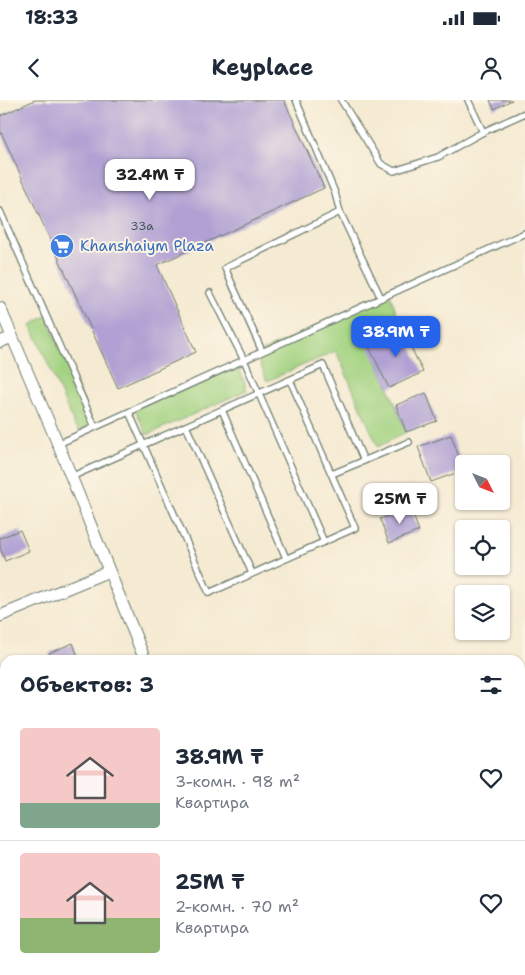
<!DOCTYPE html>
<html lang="ru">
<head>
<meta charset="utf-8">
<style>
  body { margin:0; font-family:"Shantell Sans",sans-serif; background:#f6f6f7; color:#1f2937; height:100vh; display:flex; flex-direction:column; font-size:19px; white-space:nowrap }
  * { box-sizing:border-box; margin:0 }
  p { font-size:16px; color:#747a83 }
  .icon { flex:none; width:28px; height:28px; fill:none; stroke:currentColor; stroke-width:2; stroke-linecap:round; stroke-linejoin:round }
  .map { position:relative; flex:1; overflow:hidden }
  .panel { position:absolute; left:0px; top:555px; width:525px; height:320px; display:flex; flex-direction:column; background:#fff; border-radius:15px 15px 0 0; box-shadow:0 1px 4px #0004 }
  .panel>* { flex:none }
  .needle { width:32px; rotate:132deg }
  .tools { position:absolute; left:455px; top:355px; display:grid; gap:10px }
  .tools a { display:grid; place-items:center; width:55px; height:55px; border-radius:5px; background:#fff; box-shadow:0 1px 4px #0004; font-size:25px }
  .price { position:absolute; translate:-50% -42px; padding:0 11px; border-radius:10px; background:#fff; color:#222; font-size:16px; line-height:32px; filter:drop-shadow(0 1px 2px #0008) }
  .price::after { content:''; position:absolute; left:50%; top:30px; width:15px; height:11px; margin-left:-8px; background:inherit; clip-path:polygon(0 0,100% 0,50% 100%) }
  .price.current { background:#2563eb; color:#fff }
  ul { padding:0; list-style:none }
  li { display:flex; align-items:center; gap:15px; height:125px; padding:0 20px }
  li+li { border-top:1px solid #e0e1e3 }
  li span { display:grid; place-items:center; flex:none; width:140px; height:100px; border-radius:5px; color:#555 }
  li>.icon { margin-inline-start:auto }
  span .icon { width:60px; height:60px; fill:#fffc; stroke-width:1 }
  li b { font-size:21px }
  h2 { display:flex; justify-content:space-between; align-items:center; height:60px; padding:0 20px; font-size:21px }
  .status { display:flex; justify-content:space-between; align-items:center; height:35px; padding:0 25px; background:#fff; direction:ltr }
  .status svg { height:14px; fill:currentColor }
  header { display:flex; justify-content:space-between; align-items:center; height:65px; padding:0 20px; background:#fff; font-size:22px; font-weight:700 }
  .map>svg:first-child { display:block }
  .green { fill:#a1d280; stroke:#60885a }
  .building { fill:#b0a0d3 }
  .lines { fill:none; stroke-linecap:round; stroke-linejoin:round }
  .lane-casing { stroke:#6a7a6b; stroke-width:8 }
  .street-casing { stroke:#6a7a6b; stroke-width:13 }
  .lane { stroke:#fff; stroke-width:5.5 }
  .street { stroke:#fff; stroke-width:11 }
  .labels { text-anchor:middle; stroke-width:4; stroke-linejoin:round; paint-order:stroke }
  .number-label { font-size:12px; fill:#43565c }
  .shop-label { font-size:15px; fill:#366cbe; stroke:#fcf5e5; text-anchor:start }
</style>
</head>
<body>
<div class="status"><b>18:33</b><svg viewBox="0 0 49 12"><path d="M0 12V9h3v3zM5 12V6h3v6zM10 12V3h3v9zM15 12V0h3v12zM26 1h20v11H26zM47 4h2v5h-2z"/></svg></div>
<header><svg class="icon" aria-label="back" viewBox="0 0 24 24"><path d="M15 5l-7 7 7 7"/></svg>Keyplace<svg class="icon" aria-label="person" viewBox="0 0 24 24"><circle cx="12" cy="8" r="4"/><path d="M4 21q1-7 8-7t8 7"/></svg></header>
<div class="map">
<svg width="525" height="875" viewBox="0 0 525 875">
  <rect width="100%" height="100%" fill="#fcf5e5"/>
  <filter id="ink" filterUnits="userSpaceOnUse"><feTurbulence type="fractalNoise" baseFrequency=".02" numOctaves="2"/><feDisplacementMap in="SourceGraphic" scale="10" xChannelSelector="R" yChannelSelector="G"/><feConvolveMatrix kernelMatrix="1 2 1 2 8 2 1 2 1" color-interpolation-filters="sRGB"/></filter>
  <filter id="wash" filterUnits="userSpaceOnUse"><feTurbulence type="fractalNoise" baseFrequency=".0096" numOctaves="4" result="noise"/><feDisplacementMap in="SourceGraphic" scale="20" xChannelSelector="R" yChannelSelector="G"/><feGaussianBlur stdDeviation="1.12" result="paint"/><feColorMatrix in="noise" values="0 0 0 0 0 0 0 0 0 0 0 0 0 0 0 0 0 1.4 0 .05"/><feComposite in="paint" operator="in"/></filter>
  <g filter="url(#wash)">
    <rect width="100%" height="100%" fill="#f5ead2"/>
    <g class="green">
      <path d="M390 194 402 229 369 245 389 288 406 332 378 347 336 251 267 281 256 254Z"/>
      <path d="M46 216 95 327 81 333 74 324 31 225Z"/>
      <path d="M237 263 247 290 147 335 135 309Z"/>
    </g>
    <g id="blocks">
      <g class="building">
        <path d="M35 0H284L324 88 157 165 196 252 118 288 0 30V16Z"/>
        <path d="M490 0H512L494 9Z"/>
        <path d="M402 229 423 272 389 288 368 245Z"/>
        <path d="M426 293 437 321 406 332 396 305Z"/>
        <path d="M451 335 464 370 431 382 418 347Z"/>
        <path d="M410 407 419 431 389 443 380 419Z"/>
        <path d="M20 430 29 451 5 461 0 448V438Z"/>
        <path d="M73 543 79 560H52L49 553Z"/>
        <path d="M0 565 5 577V589L0 591Z"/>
        <path d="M459 870H496L498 875H447Z"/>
      </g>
    </g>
  </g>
  <g filter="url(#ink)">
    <use href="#blocks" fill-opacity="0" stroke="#6a7a6b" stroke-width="1"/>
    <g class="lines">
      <g class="lane-casing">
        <g id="lane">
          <path d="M296 0 335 93 340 112 381 198"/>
          <path d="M341 0 381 64 394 71 438 57 483 32"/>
          <path d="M468 0 483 32 525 13"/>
          <path d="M0 111 95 327"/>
          <path d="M210 193 244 260 324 442"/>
          <path d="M262 251 225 168 340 112"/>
          <path d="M222 310 286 458"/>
          <path d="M129 312 209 493 355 428 290 280"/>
          <path d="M186 326 252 473"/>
          <path d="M58 344 525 133"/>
          <path d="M332 374 409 342"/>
          <path d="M71 377 323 265 364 361"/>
        </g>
      </g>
      <g class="street-casing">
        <g id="street">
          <path d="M0 208 58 344 145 560"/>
          <path d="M0 242 12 237"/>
          <path d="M0 516 109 471"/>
          <path d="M0 784 5 781"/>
          <path d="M273 870 275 875"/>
        </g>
      </g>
      <use href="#lane" class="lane"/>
      <use href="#street" class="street"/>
    </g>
  </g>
  <defs>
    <g id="supermarket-disc" transform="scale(1.25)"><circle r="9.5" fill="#3f7fe0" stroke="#fcf5e5"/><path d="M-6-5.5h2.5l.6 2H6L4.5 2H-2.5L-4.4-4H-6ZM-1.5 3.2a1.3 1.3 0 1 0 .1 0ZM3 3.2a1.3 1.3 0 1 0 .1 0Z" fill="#fff"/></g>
  </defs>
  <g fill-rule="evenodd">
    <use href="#supermarket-disc" x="62" y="146"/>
  </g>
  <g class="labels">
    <g class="number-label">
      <text x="142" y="130">33а</text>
    </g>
    <g class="shop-label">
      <text x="80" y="151">Khanshaiym Plaza</text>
    </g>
  </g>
</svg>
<div class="tools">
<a><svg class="needle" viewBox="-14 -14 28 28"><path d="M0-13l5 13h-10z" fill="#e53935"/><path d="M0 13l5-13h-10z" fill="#747a83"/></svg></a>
<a><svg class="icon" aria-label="locate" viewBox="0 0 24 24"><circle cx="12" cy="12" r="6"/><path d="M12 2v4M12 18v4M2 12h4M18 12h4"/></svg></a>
<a><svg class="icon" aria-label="layers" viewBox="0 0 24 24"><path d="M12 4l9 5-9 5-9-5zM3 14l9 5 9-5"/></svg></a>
</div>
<b class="price" style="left:150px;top:101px">32.4M ₸</b>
<b class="price current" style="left:396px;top:258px">38.9M ₸</b>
<b class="price" style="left:400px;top:425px">25M ₸</b>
<section class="panel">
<h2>Объектов: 3<svg class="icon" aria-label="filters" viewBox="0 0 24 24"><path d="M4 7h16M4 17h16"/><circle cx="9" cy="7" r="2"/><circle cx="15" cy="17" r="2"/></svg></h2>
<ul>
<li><span style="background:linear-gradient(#f6c9c9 75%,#7fa58c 0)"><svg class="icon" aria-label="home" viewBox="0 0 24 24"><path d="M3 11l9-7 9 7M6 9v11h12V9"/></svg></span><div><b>38.9M ₸</b><p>3-комн. · 98 m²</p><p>Квартира</p></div><svg class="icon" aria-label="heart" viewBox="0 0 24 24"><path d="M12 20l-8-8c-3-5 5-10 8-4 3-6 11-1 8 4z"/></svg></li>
<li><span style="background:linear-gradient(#f6c9c9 65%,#8fb573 0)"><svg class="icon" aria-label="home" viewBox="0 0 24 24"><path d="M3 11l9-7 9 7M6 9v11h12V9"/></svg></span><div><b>25M ₸</b><p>2-комн. · 70 m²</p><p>Квартира</p></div><svg class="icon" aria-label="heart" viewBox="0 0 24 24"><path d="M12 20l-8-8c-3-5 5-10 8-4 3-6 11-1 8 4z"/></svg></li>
</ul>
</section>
</div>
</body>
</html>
